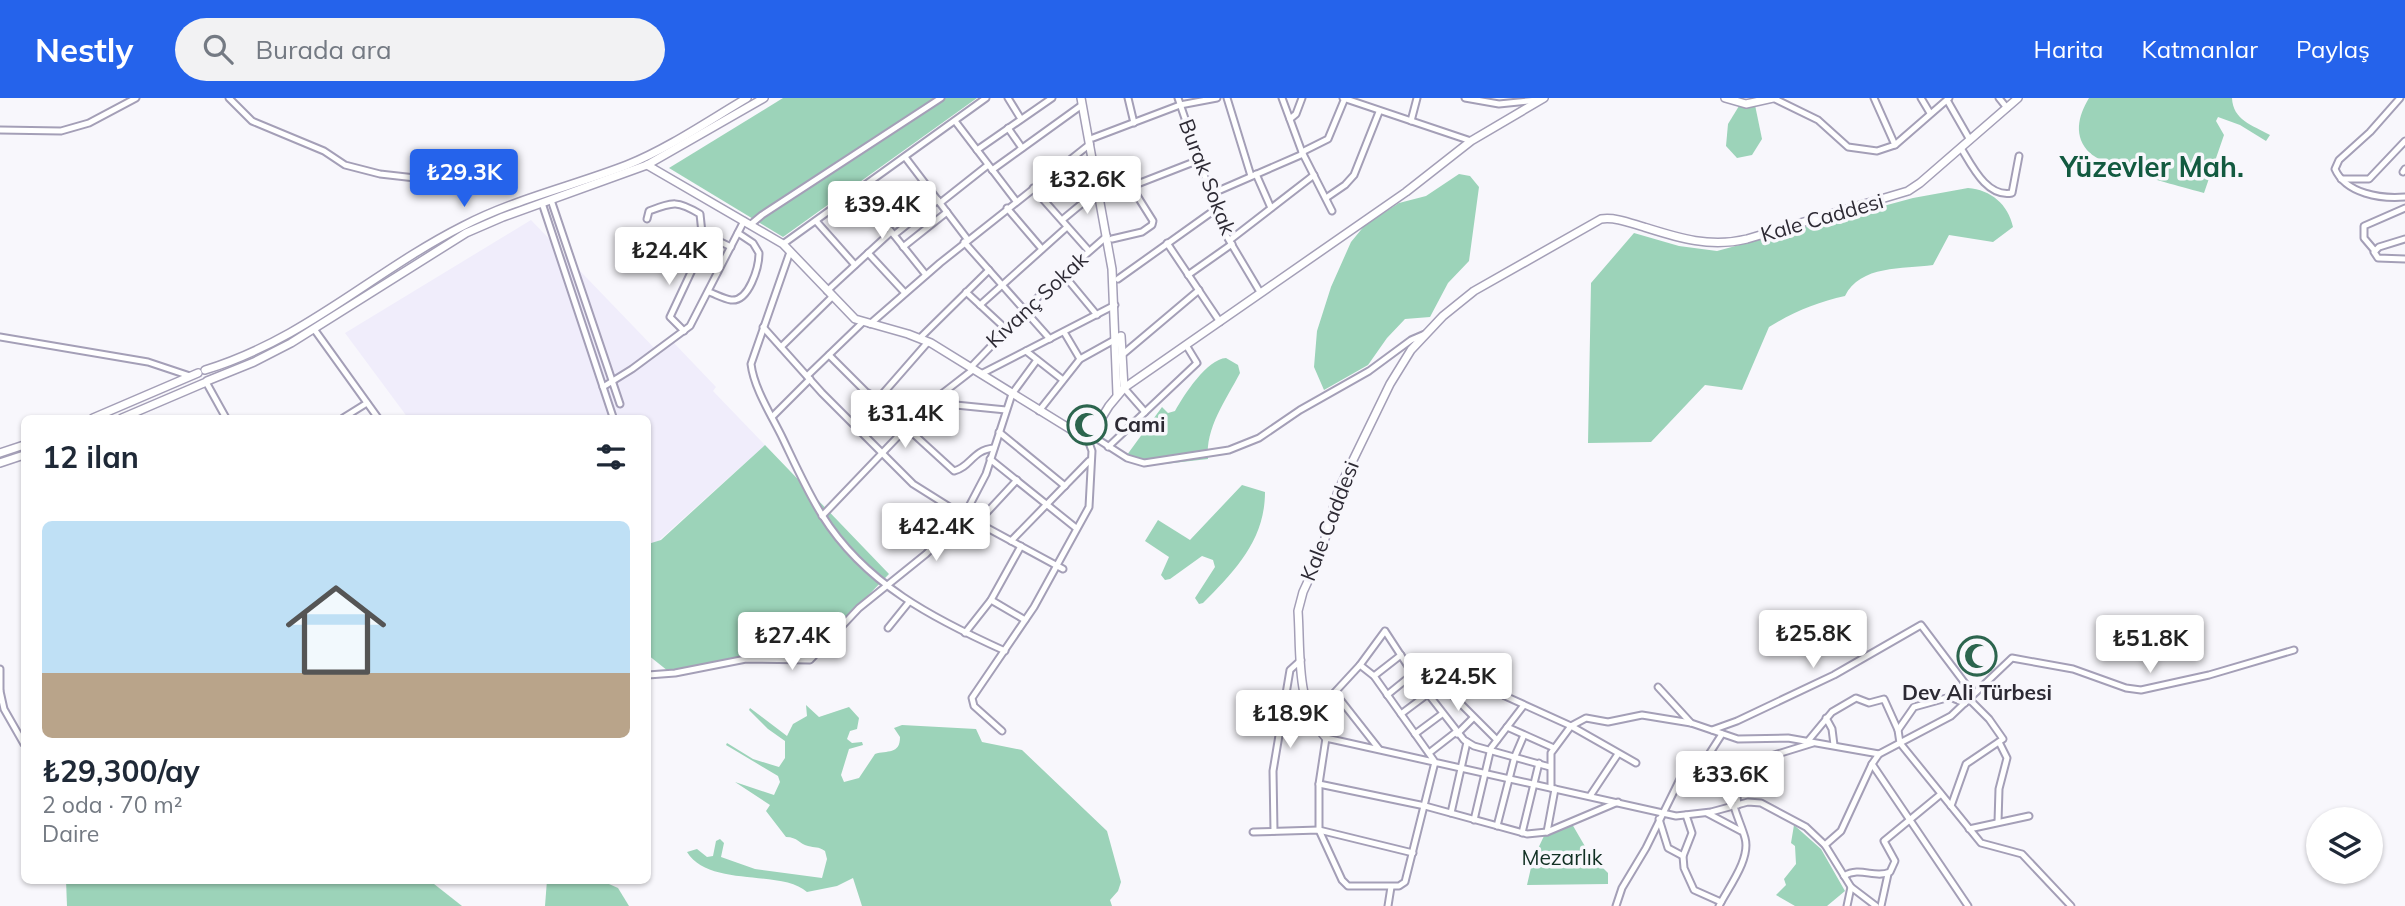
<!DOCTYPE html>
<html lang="tr">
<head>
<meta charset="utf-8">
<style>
  body { margin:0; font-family:Mulish,sans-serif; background:#f2f2f3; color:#1f2937; height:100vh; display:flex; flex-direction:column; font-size:26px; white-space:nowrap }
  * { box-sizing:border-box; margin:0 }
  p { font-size:23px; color:#747a83 }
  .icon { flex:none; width:38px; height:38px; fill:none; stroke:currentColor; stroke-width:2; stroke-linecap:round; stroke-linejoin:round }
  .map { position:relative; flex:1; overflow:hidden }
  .sheet { position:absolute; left:21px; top:317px; width:630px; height:469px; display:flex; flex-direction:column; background:#fff; border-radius:10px; box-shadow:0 2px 5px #0004 }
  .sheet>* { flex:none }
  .tools { position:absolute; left:2306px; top:709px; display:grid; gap:14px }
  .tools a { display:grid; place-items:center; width:77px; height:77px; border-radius:50%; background:#fff; box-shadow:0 2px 5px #0004; font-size:35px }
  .price { position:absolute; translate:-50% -60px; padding:0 16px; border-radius:7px; background:#fff; color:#222; font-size:23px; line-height:46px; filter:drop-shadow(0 2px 4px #0008) }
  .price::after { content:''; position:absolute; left:50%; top:42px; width:21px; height:16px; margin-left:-10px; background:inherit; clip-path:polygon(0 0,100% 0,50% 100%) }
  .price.current { background:#2563eb; color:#fff }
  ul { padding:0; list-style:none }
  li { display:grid; align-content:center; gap:14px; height:371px; padding:0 21px }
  li span { display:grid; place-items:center; height:217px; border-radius:10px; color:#555 }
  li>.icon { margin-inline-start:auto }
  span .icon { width:126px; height:126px; fill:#fffc; stroke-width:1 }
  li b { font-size:30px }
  h2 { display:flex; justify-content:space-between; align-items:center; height:84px; padding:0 21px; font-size:30px }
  header { display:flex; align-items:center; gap:42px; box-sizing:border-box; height:98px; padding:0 35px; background:#2563eb; color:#fff }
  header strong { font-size:33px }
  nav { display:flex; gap:38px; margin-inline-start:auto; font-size:24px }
  .search { width:490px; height:63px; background:#f2f2f3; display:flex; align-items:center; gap:18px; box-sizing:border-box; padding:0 24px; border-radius:38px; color:#747a83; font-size:26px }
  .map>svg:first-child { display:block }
  .built { fill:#f0edfb }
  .green { fill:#9cd3b9 }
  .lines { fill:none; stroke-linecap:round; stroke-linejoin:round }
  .street-casing { stroke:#a49fb7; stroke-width:9 }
  .secondary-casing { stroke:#a49fb7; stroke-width:10 }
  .street { stroke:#fff; stroke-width:5 }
  .secondary { stroke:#fff; stroke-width:7 }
  .labels { text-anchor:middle; stroke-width:7; stroke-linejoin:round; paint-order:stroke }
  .street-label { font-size:21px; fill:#2d2a34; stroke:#f8f7fc }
  .poi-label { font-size:21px; font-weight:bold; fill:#2d2a34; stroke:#f8f7fc; text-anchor:start }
  .park-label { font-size:21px; fill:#113023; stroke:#f8f7fc }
  .district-label { font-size:28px; font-weight:bold; fill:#135a40; stroke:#f8f7fc }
</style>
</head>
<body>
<header>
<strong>Nestly</strong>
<div class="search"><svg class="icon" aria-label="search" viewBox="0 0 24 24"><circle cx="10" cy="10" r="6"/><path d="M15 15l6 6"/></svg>Burada ara</div>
<nav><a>Harita</a><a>Katmanlar</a><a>Paylaş</a></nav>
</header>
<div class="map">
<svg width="2405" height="808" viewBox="0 0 2405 808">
  <rect width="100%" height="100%" fill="#f8f7fc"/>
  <path class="built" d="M531 122 660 256 673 244 716 289 713 293 765 347 656 445 648 446V320H408L345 235Z"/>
  <g class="green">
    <path d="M783 0H977L783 139 669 70Z"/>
    <path d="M2089 0H2232C2233 22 2252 27 2270 37L2266 43 2240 27 2218 19 2216 23 2224 37 2204 95C2180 88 2106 70 2090 55 2073 39 2078 18 2089 0Z"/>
    <path d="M1755 7 1762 41 1752 57 1737 60 1726 48 1728 26 1739 8Z"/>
    <path d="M1459 76 1470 78 1479 89 1469 163 1448 185 1430 219 1405 221 1387 240 1368 267 1324 292 1314 269 1317 233 1331 189 1351 144 1365 127 1399 105 1426 98Z"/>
    <path d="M1968 90C1991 92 2008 106 2013 129L1993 144 1949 137 1933 167C1903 171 1860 167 1845 198 1818 204 1793 214 1769 229L1742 292 1705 287 1651 344 1588 345 1591 185 1634 135 1679 148 1717 153 1913 100Z"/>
    <path d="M1226 260 1238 267 1240 275C1226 302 1205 330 1208 361L1147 368 1124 361 1162 309 1168 315 1175 313C1184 297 1207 261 1226 260Z"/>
    <path d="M765 347 889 476 809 558 753 556 668 573 648 557V446L661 442Z"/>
    <path d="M1242 387 1265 394C1265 442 1235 473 1203 505L1199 506 1195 500 1215 469 1213 462 1202 458 1170 481 1165 482 1161 477 1169 459 1145 443 1158 422 1190 442Z"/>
    <path d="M806 607 819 619 849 609 859 620 857 631 850 633 847 641 852 645 862 644 863 647 849 651 841 677 844 684 859 680 875 656C887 652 900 657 900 639L894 630 902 627 976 631 982 644 1022 652 1107 733 1121 784 1118 793 1110 802 1112 808H862L853 780 837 788 807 794C782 771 709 790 687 754L697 751 707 759 713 758 716 743 720 741 724 745 721 759 755 771 822 780 827 761 825 753C818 748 815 750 808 748 799 746 798 739 786 739L766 713 770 707 735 684 774 697 780 684 778 678 726 647 727 645 753 661 779 669 785 660V643L768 631 749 612 750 610 787 638 793 626 807 618Z"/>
    <path d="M1572 726 1590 757 1608 775V786L1527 787 1533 761 1544 738Z"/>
    <path d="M1794 727 1821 751 1845 793 1827 808H1795L1776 797 1786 787 1784 781 1796 766 1795 748 1791 745Z"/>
    <path d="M66 782H429L462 808H67Z"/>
    <path d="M547 782H600L618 790 629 808H545Z"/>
  </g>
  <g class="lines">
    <g class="street-casing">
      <g id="street">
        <path d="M229 0 252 23 324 53 345 67 380 76 433 82"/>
        <path d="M1008 0 1021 21"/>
        <path d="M1128 0 1134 25"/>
        <path d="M1178 0 1223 132 1260 194"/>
        <path d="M1227 0 1251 78"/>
        <path d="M1282 0 1302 54 1332 113"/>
        <path d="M1343 0 1471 43"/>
        <path d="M1465 0 1499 6 1537 2"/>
        <path d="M1773 0 1818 22 1848 49 1877 53 1895 47 1949 0"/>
        <path d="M1874 0 1895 47"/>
        <path d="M1921 0 1930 15"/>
        <path d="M1999 0 2007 10"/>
        <path d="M2400 0 2370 34 2339 62 2335 71C2346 96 2381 101 2405 99"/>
        <path d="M1947 2 1970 42"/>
        <path d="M1290 21 1296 16 1302 0"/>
        <path d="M955 23 1016 103"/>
        <path d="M1411 23 1417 0"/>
        <path d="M1008 30 1022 50"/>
        <path d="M0 32 61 33 89 25 136 0"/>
        <path d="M1093 40 1180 7 1217 0"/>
        <path d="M1961 50C1972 68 1987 100 2012 95L2019 58"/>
        <path d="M977 52 1052 0"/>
        <path d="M1302 54 1328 41 1345 0"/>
        <path d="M905 59 968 142"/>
        <path d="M992 72 1082 7"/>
        <path d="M2403 74 2405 71"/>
        <path d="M1256 76 1271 110"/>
        <path d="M2341 81H2369L2405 43"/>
        <path d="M1033 90 1089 153"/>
        <path d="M858 92 926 177"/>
        <path d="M1211 96 1303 56"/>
        <path d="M1326 100 1345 87 1354 77 1379 14"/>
        <path d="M551 102 620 306"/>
        <path d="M542 105 613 319"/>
        <path d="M940 105 988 67"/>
        <path d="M1007 110 1042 151"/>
        <path d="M647 121 649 113C673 104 677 102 700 116L702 135 731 149"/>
        <path d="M1062 122 1085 103 1104 99 1199 62"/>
        <path d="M816 123 855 167"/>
        <path d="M750 127 762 117 941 0"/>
        <path d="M894 137 938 102"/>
        <path d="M1112 141 1142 134 1152 127 1153 123 1131 88"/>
        <path d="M2405 141 2379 149 2374 154 2378 160 2405 161"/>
        <path d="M1230 142 1314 77"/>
        <path d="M964 144 1050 241"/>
        <path d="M1167 145 1220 224"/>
        <path d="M783 146 986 0"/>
        <path d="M903 149 947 114"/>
        <path d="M2375 153 2364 140V128L2405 110"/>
        <path d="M790 154 751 266C754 291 772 318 783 341 795 366 807 393 822 417 865 486 934 521 1005 553"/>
        <path d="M868 155 905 195"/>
        <path d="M1063 176 1097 217"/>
        <path d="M1188 177 1232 146"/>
        <path d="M1118 181 1216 111"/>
        <path d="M827 193 891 134"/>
        <path d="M709 194C715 196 724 201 731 202 749 204 759 169 759 155L753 145 738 135"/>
        <path d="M966 194 1006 231"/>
        <path d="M980 207 1067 129"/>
        <path d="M870 226 940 165 1090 46"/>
        <path d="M763 229 822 295 913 386 956 413 1063 471"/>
        <path d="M314 231 378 320"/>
        <path d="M684 233 670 219 708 138"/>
        <path d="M1064 234 1080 261"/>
        <path d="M0 239 148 264 190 278"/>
        <path d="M920 240 989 172"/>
        <path d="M781 249 832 199"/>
        <path d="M1026 253 1063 282"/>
        <path d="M829 257 866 294 875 299 1006 312"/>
        <path d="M1122 257 1199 192"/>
        <path d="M971 269 1044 193 1107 138"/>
        <path d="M981 276 1115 207"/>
        <path d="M807 278 863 224"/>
        <path d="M206 284 226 320"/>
        <path d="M603 289 632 271 690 228 744 123"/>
        <path d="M1124 290 1145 314"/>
        <path d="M879 300 928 244"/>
        <path d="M1039 313 1080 261 1116 241"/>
        <path d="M772 319 810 281"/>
        <path d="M343 320 367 305"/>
        <path d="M907 330 954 373C971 369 972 352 994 350"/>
        <path d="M999 334 1065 388"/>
        <path d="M1091 337 1127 360 1144 365 1229 352 1259 340 1300 312 1369 273 1411 242 1425 236"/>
        <path d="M1108 349 1197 265 1186 247"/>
        <path d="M990 361 1076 430"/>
        <path d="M822 418 930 305 974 271"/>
        <path d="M977 425 1017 382"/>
        <path d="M1011 443 1089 363"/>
        <path d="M991 502 1025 522"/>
        <path d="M888 530 909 504"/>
        <path d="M965 535 991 502 1021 448"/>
        <path d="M1360 567 1385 533 1415 579 1464 642 1474 648 1550 669"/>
        <path d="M0 571V592"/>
        <path d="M648 577 675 575 746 561 810 562 859 510 926 456 964 418 986 376 1012 296 1037 262"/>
        <path d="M1374 578 1401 557"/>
        <path d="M1415 579 1442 565 1460 567 1505 598 1571 628 1636 665"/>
        <path d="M1658 589 1691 625"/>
        <path d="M0 593 4 611 24 646"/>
        <path d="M1335 595 1379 651"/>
        <path d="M1387 597 1413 576"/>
        <path d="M1965 605 1950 599 1914 609 1898 632 1900 645 1981 745 2022 756 2071 808"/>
        <path d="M1401 616 1441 586 1497 642"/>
        <path d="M1311 620 1360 567 1374 578 1435 664 1405 784 1399 788H1348L1342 782 1319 732V686L1326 640 1676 718 1711 714 1748 704 1761 705 1806 729 1825 747 1851 789 1876 808"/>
        <path d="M1826 620 1832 631 1834 647"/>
        <path d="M1507 629 1554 650"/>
        <path d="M1712 632 1737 623 1834 577 1921 527 1973 596"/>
        <path d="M1002 633 974 608 972 600 1034 509 1089 409 1092 353 1088 342"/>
        <path d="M1415 636 1442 616"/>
        <path d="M1457 636 1473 620"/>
        <path d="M1808 643 1832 614 1856 600 1869 605 1884 601 1898 632"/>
        <path d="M1429 655 1456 634"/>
        <path d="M1319 686 1425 708 1527 736 1547 734 1618 704"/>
        <path d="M1551 690V655L1571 628 1586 620 1608 624 1642 617 1691 625 1738 641 1788 640 1879 656"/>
        <path d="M1590 698 1618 656"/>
        <path d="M1738 707 1734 675 1736 669 1813 645"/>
        <path d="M1951 708 1966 666 2003 641 1989 621 1968 600"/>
        <path d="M1451 715 1467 644"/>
        <path d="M1707 715 1741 733"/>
        <path d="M1686 717 1692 735 1683 758 1684 770 1694 792 1721 804"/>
        <path d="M1659 721 1668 750 1683 758"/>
        <path d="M1474 722 1491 650 1524 607"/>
        <path d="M1998 724 1999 691 2007 660 1999 644"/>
        <path d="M1497 728 1515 658 1524 637"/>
        <path d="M1969 731 2029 718"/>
        <path d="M1274 733 1273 673 1290 572 1301 562"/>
        <path d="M1253 734 1319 732 1413 755"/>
        <path d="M1547 734 1555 691"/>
        <path d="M1522 735 1539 665"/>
        <path d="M1825 747 1841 733 1872 666"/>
        <path d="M1844 778C1860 768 1875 781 1890 774L1895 763 1884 743 1941 696"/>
        <path d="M1388 808 1391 789"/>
        <path d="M1616 808 1622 790 1646 750 1680 681 1697 675 1722 636"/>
        <path d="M1719 808C1728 790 1751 761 1745 740 1742 729 1737 719 1734 708"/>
        <path d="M1847 808 1851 789"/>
        <path d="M1881 808 1888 776"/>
        <path d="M1968 808 1872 666 1879 656 1951 618 2012 560 2073 571 2126 590 2141 592 2209 577 2294 552"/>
      </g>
    </g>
    <g class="secondary-casing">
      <g id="secondary">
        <path d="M1081 0 1112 171 1117 296"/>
        <path d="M1725 0 1746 6 1773 0"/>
        <path d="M647 67 783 146 855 221 908 236 931 245 1088 342 1109 308 1124 290 1406 94 1471 43 1544 0"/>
        <path d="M1121 238 1124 290"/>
        <path d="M205 272C306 241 372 174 463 128 515 101 573 88 627 67 669 50 708 23 747 0"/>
        <path d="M207 283 254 264 291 245 466 135 503 119 647 67 764 0"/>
        <path d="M93 320 198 275"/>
        <path d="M122 320 204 285"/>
        <path d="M0 355 24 347"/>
        <path d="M0 365 24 357"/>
        <path d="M1326 640C1295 606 1301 556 1298 513L1303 494 1321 455 1338 393 1390 286 1411 252 1443 218 1474 193 1601 121C1616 119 1630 125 1644 129 1679 140 1710 150 1747 141L1908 93 1920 85 2018 0"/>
      </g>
    </g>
    <use href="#street" class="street"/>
    <use href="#secondary" class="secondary"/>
  </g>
  <defs>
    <g id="mosque-ring" transform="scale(2.0125)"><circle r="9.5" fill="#f8f7fc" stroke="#2c654e" stroke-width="1.5"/><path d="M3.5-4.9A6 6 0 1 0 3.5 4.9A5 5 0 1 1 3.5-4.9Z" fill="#2c654e"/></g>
  </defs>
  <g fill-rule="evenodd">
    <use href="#mosque-ring" x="1087" y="327"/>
    <use href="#mosque-ring" x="1977" y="558"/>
  </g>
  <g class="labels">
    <g class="street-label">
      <text transform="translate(1207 79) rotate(69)" y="7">Burak Sokak</text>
      <text transform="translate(1822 120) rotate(-16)" y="7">Kale Caddesi</text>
      <text transform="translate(1037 202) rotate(-43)" y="7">Kıvanç Sokak</text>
      <text transform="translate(1330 423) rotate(-69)" y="7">Kale Caddesi</text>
    </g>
    <g class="poi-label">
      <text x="1114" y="334">Cami</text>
      <text x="1977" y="602" text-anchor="middle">Dev Ali Türbesi</text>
    </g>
    <g class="park-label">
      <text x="1562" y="767">Mezarlık</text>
    </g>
    <g class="district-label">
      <text x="2152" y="79">Yüzevler Mah.</text>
    </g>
  </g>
</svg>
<div class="tools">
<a><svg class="icon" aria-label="layers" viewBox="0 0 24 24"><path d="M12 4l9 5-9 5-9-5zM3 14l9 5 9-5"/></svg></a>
</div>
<b class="price current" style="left:464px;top:111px">₺29.3K</b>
<b class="price" style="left:1087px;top:118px">₺32.6K</b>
<b class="price" style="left:882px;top:143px">₺39.4K</b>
<b class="price" style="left:669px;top:189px">₺24.4K</b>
<b class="price" style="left:905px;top:352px">₺31.4K</b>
<b class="price" style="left:936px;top:465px">₺42.4K</b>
<b class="price" style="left:1813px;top:572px">₺25.8K</b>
<b class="price" style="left:792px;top:574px">₺27.4K</b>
<b class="price" style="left:2150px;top:577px">₺51.8K</b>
<b class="price" style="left:1458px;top:615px">₺24.5K</b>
<b class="price" style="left:1290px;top:652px">₺18.9K</b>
<b class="price" style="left:1730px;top:713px">₺33.6K</b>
<section class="sheet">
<h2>12 ilan<svg class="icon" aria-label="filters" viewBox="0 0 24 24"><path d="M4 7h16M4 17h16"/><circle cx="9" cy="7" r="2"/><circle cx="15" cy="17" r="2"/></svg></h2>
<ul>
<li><span style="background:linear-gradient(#bfe0f5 70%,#b9a48a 0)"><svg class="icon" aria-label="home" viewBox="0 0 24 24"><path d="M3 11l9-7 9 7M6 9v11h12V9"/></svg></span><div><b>₺29,300/ay</b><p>2 oda · 70 m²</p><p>Daire</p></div></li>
</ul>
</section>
</div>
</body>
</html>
